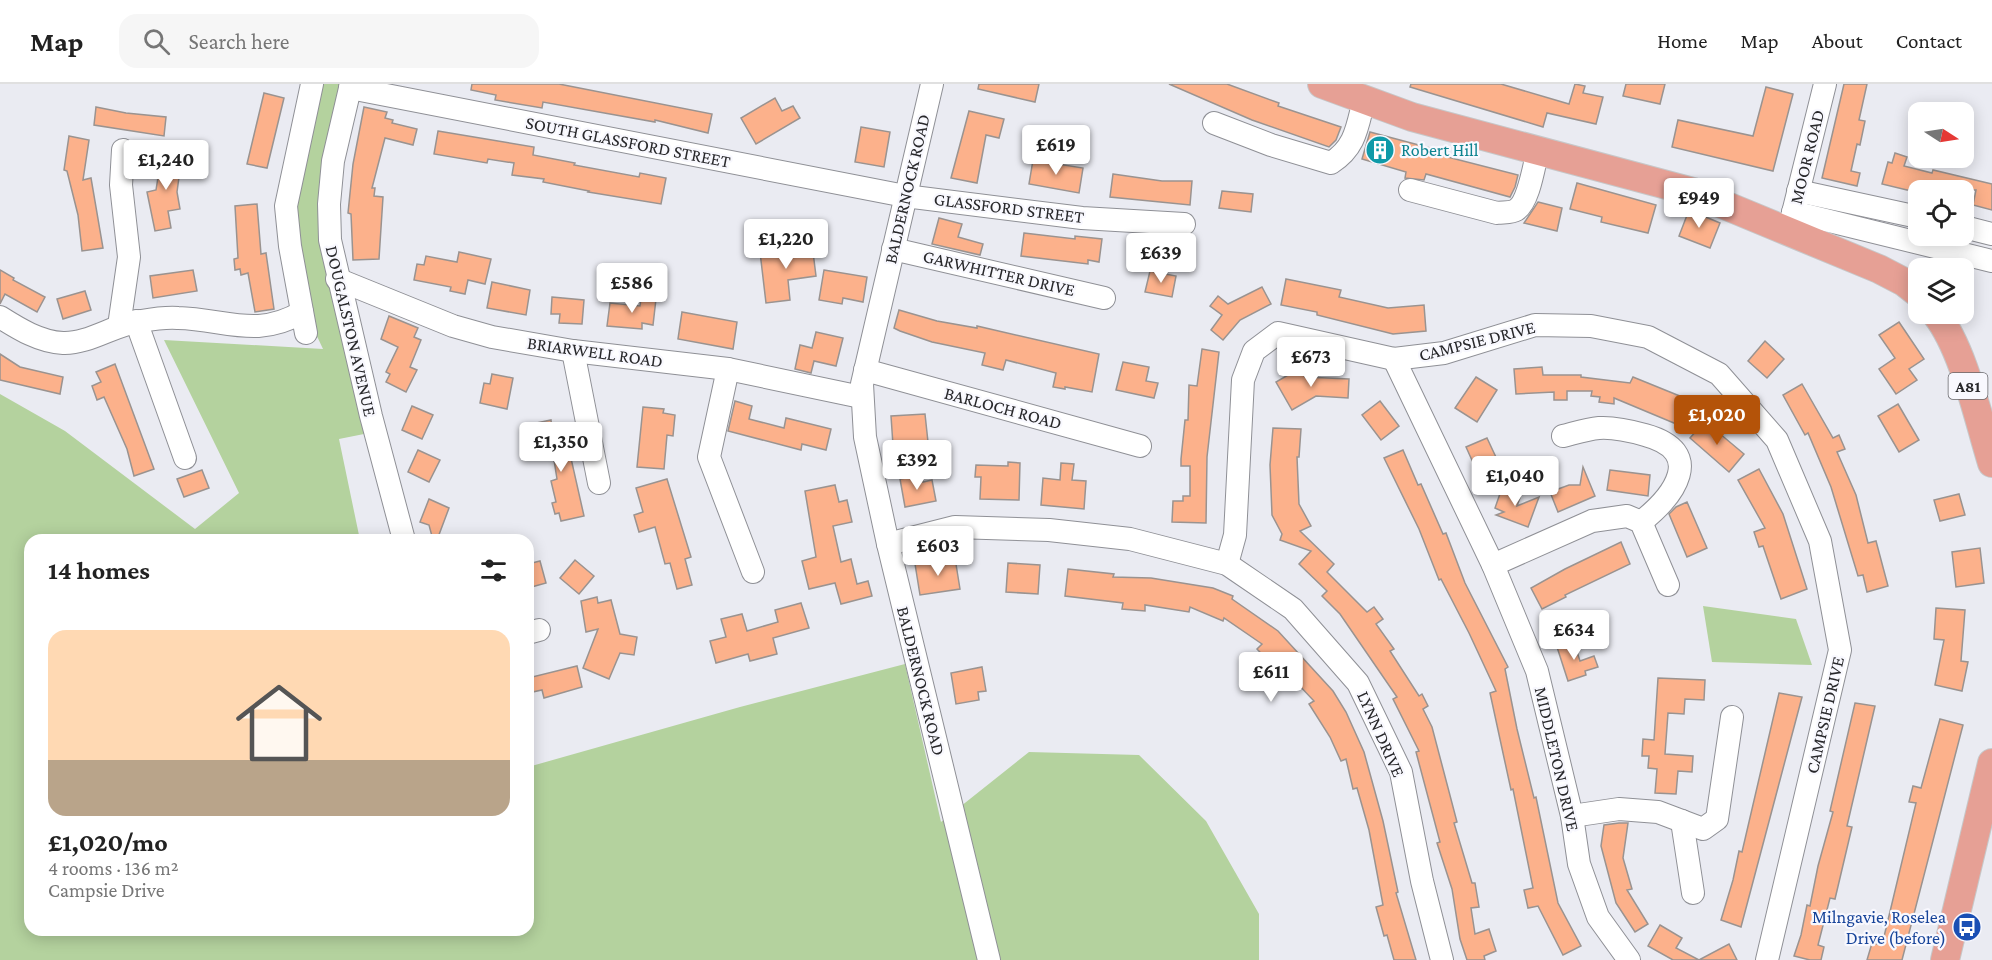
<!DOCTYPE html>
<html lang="en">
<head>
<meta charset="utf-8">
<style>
  body { margin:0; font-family:"Crimson Pro",serif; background:#f6f6f6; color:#222; height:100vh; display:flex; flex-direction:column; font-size:22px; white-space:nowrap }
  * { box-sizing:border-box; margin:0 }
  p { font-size:20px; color:#767676 }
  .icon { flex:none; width:33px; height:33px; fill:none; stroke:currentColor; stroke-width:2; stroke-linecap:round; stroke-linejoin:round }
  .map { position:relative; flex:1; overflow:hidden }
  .panel { position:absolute; left:24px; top:450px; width:510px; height:402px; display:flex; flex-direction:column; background:#fff; border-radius:18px; box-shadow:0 3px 15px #0003 }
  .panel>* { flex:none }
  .needle { width:39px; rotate:102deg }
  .tools { position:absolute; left:1908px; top:18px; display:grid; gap:12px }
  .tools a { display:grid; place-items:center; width:66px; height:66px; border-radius:12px; background:#fff; box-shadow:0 3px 15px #0003; font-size:30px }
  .price { position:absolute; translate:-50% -51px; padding:0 14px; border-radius:6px; background:#fff; color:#222; font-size:20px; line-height:39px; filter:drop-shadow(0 2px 3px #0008) }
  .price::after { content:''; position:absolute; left:50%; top:36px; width:18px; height:14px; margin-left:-9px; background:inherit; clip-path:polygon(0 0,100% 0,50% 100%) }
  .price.active { background:#b45309; color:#fff }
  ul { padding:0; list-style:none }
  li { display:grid; align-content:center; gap:12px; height:318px; padding:0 24px }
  li span { display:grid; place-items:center; height:186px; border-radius:18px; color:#555 }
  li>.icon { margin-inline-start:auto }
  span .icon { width:108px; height:108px; fill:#fffc; stroke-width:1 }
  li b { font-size:26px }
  h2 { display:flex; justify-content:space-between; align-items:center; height:72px; padding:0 24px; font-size:26px }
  header { display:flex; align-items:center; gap:36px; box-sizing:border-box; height:84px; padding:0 30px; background:#fff; border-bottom:2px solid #e0e0e0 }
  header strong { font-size:28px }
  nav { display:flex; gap:33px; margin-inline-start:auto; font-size:21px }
  .search { width:420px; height:54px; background:#f6f6f6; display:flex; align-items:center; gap:15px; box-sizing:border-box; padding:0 21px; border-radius:18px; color:#767676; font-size:22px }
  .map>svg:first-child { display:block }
  .green { fill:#b4d29e }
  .building { fill:#fcb18b; stroke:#9a9390; stroke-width:1.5 }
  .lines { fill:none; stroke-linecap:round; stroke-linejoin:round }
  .minor-casing { stroke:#8f9096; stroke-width:24 }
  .major-casing { stroke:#c7c7c8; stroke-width:30 }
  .minor { stroke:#fff; stroke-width:22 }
  .major { stroke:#e6a095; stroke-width:28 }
  .labels { text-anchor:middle; stroke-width:4.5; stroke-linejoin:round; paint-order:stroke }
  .shield { fill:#f8f8fe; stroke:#66666a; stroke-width:1.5 }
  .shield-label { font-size:16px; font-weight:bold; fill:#28282b }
  .street-label { font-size:18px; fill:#28282b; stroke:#f8f8fe }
  .culture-label { font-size:18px; fill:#0d838f; stroke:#f8f8fe; text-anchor:start }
  .transit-label { font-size:18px; fill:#164399; stroke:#f8f8fe; text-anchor:end }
</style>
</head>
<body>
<header>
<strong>Map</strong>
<div class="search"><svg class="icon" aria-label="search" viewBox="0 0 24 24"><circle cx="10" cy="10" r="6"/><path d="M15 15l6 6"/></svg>Search here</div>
<nav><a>Home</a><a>Map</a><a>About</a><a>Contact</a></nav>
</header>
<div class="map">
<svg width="1992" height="876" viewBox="0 0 1992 876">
  <rect width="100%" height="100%" fill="#eaebf2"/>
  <g class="green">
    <path d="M318 0H340L325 77 345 257 364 350 339 355 360 456H30V846H528V683L740 623 905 580 941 738 1029 668 1139 671 1206 737 1259 830V876H0V310L65 347 195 445 239 409 164 256 323 265 315 248 303 198 295 102Z"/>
    <path d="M1703 522 1796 535 1812 581 1712 578Z"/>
  </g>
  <g class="building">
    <path d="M472 0H559L712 30 708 49 655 36V38L543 18 542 24 495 16 496 11 471 6Z"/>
    <path d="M979 0H1039L1035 18 978 5Z"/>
    <path d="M1169 0H1227L1279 19 1278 22 1341 43 1336 56 1329 63 1252 36Z"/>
    <path d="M1411 0H1501L1569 20 1575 0 1585 2 1583 9 1603 13 1596 40 1547 29 1543 43 1410 3Z"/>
    <path d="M1626 0H1665L1660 20 1623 12Z"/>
    <path d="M1844 0H1867L1859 36 1865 37 1860 61 1857 60 1851 87 1860 89 1857 102 1822 94Z"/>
    <path d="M1766 3 1793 10 1773 87 1672 63 1678 36 1753 52Z"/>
    <path d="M264 9 284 14 267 84 247 80Z"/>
    <path d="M775 14 782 27 793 22 800 34 756 60 741 34Z"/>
    <path d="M96 23 126 29 166 33 164 52 94 41Z"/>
    <path d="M364 23 387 28 385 34 393 36 392 39 417 45 413 61 385 54 372 104H375L374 112 383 113 379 175 353 176 351 130 348 129 353 80Z"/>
    <path d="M969 27 1004 35 999 54 986 51 977 99 951 94Z"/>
    <path d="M861 43 890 48 884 83 855 78Z"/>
    <path d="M438 47 534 63 533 71 575 79 574 81 639 93 640 89 666 94 661 120 588 108 589 107 543 98 544 95 512 91 514 79 488 75 487 79 434 70Z"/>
    <path d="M1370 48 1430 64 1428 68 1518 91 1515 103 1510 113 1426 90 1424 96 1405 94 1406 88 1362 75Z"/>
    <path d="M69 52 89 56 83 96 91 94 103 164 82 167 78 131 67 87 64 86Z"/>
    <path d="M162 68 182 71 177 108 180 125 168 127 171 144 155 147 147 108 156 106Z"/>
    <path d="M1895 69 1907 73 1904 82 1932 89 1933 86 1992 100V126L1973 121 1976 106H1907L1882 100 1888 78 1892 79Z"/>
    <path d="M1033 76 1083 84 1079 109 1029 100Z"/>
    <path d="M1113 90 1162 97H1192L1190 121 1110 113Z"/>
    <path d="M1577 99 1656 121 1648 149 1601 138 1602 133 1570 125Z"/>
    <path d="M1222 107 1253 110 1251 128 1219 124Z"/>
    <path d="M1538 118 1562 124 1557 147 1524 139Z"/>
    <path d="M257 120 261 170 266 169 274 225 255 228 248 189 241 191 240 185 235 186 234 175 238 174 235 122Z"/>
    <path d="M1689 126 1720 139 1710 164 1679 152Z"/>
    <path d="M939 134 962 140 958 153 983 160 980 171 932 160Z"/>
    <path d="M1024 149 1075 155V152L1102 155 1099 178 1088 176V180L1021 172Z"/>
    <path d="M812 160 816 192 788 196 790 216 766 219 760 168Z"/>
    <path d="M459 168 491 175 485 200 468 196 465 210 450 207 451 203 414 196 417 180 424 181 426 172 457 178Z"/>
    <path d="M0 186 14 194 13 196 45 213 37 228 5 210 0 220Z"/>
    <path d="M193 186 197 207 153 214 150 192Z"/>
    <path d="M824 186 867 193 863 218 843 214 842 220 819 216Z"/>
    <path d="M1150 187 1176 192 1172 213 1145 208Z"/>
    <path d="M1286 195 1341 206 1339 213 1388 224 1424 221 1426 247 1393 250 1317 231V228L1281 221Z"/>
    <path d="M492 198 530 206 526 231 487 224Z"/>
    <path d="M1262 203 1271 220 1240 236 1223 256 1211 246 1222 231 1210 222 1218 212 1228 220Z"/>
    <path d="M85 207 91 226 63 235 57 215Z"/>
    <path d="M552 213 584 216 582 240 559 239 560 230H551Z"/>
    <path d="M641 214 656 215 653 241 642 239V245L607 242 610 219 640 222Z"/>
    <path d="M899 226 937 237 977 244V242L1099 270 1092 308 1065 303V305L1053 303 1056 289 1006 276 1003 286 982 281 985 269 932 258 900 247 894 244Z"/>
    <path d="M682 228 737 238 733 265 678 255Z"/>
    <path d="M389 232 418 244 414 253 421 256 410 283 417 286 406 308 386 298 390 290 386 288 398 263 381 255Z"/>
    <path d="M1899 238 1924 275 1909 285 1917 296 1896 310 1879 285 1895 274 1879 251Z"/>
    <path d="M816 248 843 254 836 282 814 277 811 289 795 285 800 261 812 264Z"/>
    <path d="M1765 257 1784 275 1767 294 1748 277Z"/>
    <path d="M1202 265 1219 268 1207 373 1206 439 1172 438 1173 417H1183V412H1190V382H1181V375L1185 336H1188L1189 301 1197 302Z"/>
    <path d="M0 270 20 283 63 293 60 310 0 296Z"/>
    <path d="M1123 278 1149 283 1146 297 1158 299 1154 314 1116 306Z"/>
    <path d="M115 280 154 385 134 392 127 365 104 313 97 316 92 302 101 298 96 288Z"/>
    <path d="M1542 283 1543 291H1581V293L1630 299 1633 293 1692 317 1681 342 1614 314V320L1599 318 1600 313 1591 312 1592 307H1567V316H1554V308L1516 310 1514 285Z"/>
    <path d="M1300 284 1305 293 1349 295 1348 314 1316 312 1292 326 1276 298Z"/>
    <path d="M492 290 513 294 507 325 480 319 484 299 490 300Z"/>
    <path d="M1476 293 1497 306 1477 338 1455 324Z"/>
    <path d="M1802 300 1833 354 1839 351 1845 365 1837 368 1856 411 1868 459 1876 457 1888 502 1867 508 1863 491 1858 492 1831 403 1808 349 1805 351 1783 311Z"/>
    <path d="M735 317 752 322 749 335 784 344 786 334 831 345 826 366 802 360 801 366 728 347Z"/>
    <path d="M1380 317 1399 342 1381 356 1362 331Z"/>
    <path d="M1898 320 1919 356 1899 368 1878 332Z"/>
    <path d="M412 322 433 331 422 355 402 346Z"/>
    <path d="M643 323 664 325 663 329 675 331 673 352 667 351 664 385 637 383Z"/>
    <path d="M925 330 928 358 893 361 891 332Z"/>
    <path d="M551 336 552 346 557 345 558 353 566 352 584 432 561 437 559 429 555 430 552 419 556 418 551 397 557 395 553 370 547 371 545 362 541 363 536 339Z"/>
    <path d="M1705 337 1718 348 1716 350 1719 349 1744 370 1729 388 1690 354Z"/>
    <path d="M1273 344 1301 345 1299 373H1297L1299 420 1311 442 1300 447 1334 480 1327 488 1367 528 1374 523 1383 535 1376 540 1394 565 1390 567 1419 612 1422 610 1428 622 1423 625 1432 643 1457 738 1454 739 1472 799H1475L1479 823 1471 824 1475 850 1489 845 1496 867 1484 872 1485 876H1467L1460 855 1452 805 1437 759 1440 758 1416 668 1419 667 1393 615 1397 613 1340 530 1322 512 1327 507 1299 480 1311 467 1280 456 1282 450 1272 431 1270 381Z"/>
    <path d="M1487 354 1501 384 1480 394 1466 363Z"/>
    <path d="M418 366 440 376 429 398 408 388Z"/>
    <path d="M1403 366 1418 401 1421 400 1443 450 1446 449 1465 499 1508 583 1505 585 1517 645 1534 714 1536 713 1558 819 1581 862 1563 871 1538 822 1528 824 1524 806 1533 804 1513 705 1511 706 1490 609 1496 607 1469 549 1441 495 1439 496 1419 445 1384 374Z"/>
    <path d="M1008 378 1020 379 1019 416 980 415 981 393H975L976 381 1008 382Z"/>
    <path d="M1061 379 1074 380 1072 396 1086 397 1084 425 1041 421 1043 394 1060 396Z"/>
    <path d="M1583 383 1595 412 1558 428 1550 408 1569 401H1580Z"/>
    <path d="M1759 385 1783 430 1807 505 1781 515 1763 462 1759 463 1754 448 1765 444 1738 396Z"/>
    <path d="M202 386 209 404 184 413 177 395Z"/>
    <path d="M1610 386 1650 391 1648 412 1607 406Z"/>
    <path d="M922 391 923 398 932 396 936 417 905 423 900 395Z"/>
    <path d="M667 395 691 473 685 475 692 501 677 505 670 479 665 480 655 443 639 448 634 431 643 428 636 404Z"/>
    <path d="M835 401 839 418 847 416 852 438 833 442 841 478 851 475 857 500 868 497 872 512 841 520 835 499 809 505 802 477 816 473 805 407Z"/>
    <path d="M1503 401 1522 408 1517 422 1539 413 1528 443 1496 431 1504 428 1495 424Z"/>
    <path d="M1959 410 1965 431 1940 437 1934 416Z"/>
    <path d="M429 415 449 424 437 456H433L429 441 420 438Z"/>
    <path d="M1687 418 1707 464 1687 473 1669 430 1676 423Z"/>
    <path d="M1621 458 1630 480 1565 511 1566 513 1542 525 1531 504 1565 485Z"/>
    <path d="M1980 464 1984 499 1956 503 1952 468Z"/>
    <path d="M955 474 960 505 920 511 915 480Z"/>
    <path d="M575 476 594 492 579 510 560 494Z"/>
    <path d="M540 477 546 499 528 504V480Z"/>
    <path d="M1008 479 1040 481 1038 510 1006 508Z"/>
    <path d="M1068 485 1114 490 1113 493 1151 494 1213 504 1233 512 1232 515 1278 547 1333 607 1346 628 1364 668 1383 737 1398 808 1396 809 1416 876H1394L1387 851 1384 852 1376 823 1383 821 1369 746 1357 704 1353 705 1346 675 1341 677 1330 653 1309 620 1314 617 1279 580 1275 584 1257 565 1262 560 1224 534 1223 537 1190 523 1189 528 1145 521V527L1122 525 1123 519 1065 512Z"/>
    <path d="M597 513 598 519 611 516 620 550 637 553 634 571 620 569 609 595 583 584 598 545 586 548 581 517Z"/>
    <path d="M801 519 809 544 773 554 777 570 750 577 748 570 716 579 710 557 726 553 721 535 742 530 747 547 778 538 775 526Z"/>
    <path d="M1936 524 1965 526 1961 577 1968 578 1962 607 1935 601 1944 556 1934 555Z"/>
    <path d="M1573 555 1580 577 1594 572 1598 583 1585 587 1586 591 1568 597 1556 560Z"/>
    <path d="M577 582 582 603 544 614 542 606 528 609V594Z"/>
    <path d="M982 583 986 607 978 608 979 616 956 620 951 589Z"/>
    <path d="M1658 594 1705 596 1704 616 1685 615 1684 630 1668 629 1665 670 1693 672 1692 688 1678 687 1676 710 1655 709 1657 685 1648 684 1649 672H1642L1643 655 1654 656Z"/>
    <path d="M1779 609 1802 613 1741 843 1721 836 1733 796 1739 767 1742 768Z"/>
    <path d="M1855 619 1875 622 1847 742 1852 743 1835 815 1830 814 1818 861 1824 863 1821 876H1810L1794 872 1801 851 1807 821 1810 822 1818 782 1833 728 1830 727Z"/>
    <path d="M1940 635 1963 641 1902 876H1867L1872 859 1882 861 1916 719 1909 718 1913 702 1921 704Z"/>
    <path d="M1619 739H1628L1623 774 1632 805 1627 806 1648 840 1635 848 1616 819 1601 762 1604 741Z"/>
    <path d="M1660 841 1682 854 1676 864 1699 876 1729 860 1737 876H1673L1648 862Z"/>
  </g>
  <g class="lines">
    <g class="minor-casing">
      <g id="minor">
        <path d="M351 0 333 77 329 120 330 156 371 332 404 456"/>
        <path d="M932 0 862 300 865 353 888 460 989 876"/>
        <path d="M350 4 905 112 1082 134 1184 140"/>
        <path d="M1214 39 1271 61 1331 79C1356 63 1357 43 1364 16"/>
        <path d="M1410 106 1497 129C1503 128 1511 129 1516 126 1529 118 1534 81 1538 66"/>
        <path d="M1798 107 1918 133"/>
        <path d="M1793 128 1992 177"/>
        <path d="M1790 141 1825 0"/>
        <path d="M1964 143 1992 150"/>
        <path d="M893 165 1104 214"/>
        <path d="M337 195 453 242 492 253 573 267 728 285 861 313"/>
        <path d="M0 233C19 245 40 258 63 259 89 260 115 240 141 237 153 235 166 233 178 234 225 235 257 255 302 228"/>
        <path d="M136 237 185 374"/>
        <path d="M119 242 129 173 121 101 123 66"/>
        <path d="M306 249 290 162 286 122 312 0"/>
        <path d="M573 267 599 399"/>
        <path d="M1394 275 1493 481 1537 587 1572 732 1579 780 1598 833 1629 876"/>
        <path d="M728 285 709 373 753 488"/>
        <path d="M865 286 1140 362"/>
        <path d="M1563 352C1575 349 1587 345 1599 344 1615 343 1631 347 1645 351 1707 368 1674 412 1641 438"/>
        <path d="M888 460 955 443 1049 446 1130 455 1227 480 1293 525 1358 599 1401 688 1422 797 1442 876"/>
        <path d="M1227 480 1235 451 1243 296 1254 267 1278 249 1394 275 1444 269 1535 241 1591 242 1648 253 1719 290 1777 356 1820 457 1840 566 1767 876"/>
        <path d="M1493 481 1592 437 1627 432 1641 438 1668 501"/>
        <path d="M528 549 539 546"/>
        <path d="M1572 732 1619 725 1658 728 1703 745 1717 735 1732 633"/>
        <path d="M1682 737 1693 809"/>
      </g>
    </g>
    <g class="major-casing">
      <g id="major">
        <path d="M1322 0 1412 33 1693 108 1879 185 1904 198 1918 209"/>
        <path d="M1936 230C1964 266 1978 334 1992 379"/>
        <path d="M1945 876 1992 679"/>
      </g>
    </g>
    <use href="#minor" class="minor"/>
    <use href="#major" class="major"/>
  </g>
  <defs>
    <g id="building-disc" transform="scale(1.5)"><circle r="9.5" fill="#0f9aa8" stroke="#f8f8fe"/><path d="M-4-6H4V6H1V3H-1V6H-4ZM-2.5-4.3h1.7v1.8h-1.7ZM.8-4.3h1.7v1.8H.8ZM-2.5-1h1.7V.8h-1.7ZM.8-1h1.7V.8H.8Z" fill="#fff"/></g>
    <g id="bus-disc" transform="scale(1.5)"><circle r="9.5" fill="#1a4fb4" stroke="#f8f8fe"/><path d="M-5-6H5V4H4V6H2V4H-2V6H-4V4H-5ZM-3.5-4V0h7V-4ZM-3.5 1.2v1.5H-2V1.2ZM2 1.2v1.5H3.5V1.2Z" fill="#fff"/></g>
  </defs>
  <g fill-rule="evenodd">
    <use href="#building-disc" x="1380" y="66"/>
    <use href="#bus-disc" x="1967" y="843"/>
  </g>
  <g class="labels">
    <rect class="shield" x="1948.5" y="289" width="39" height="26" rx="4.5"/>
    <g class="shield-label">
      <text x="1968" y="308">A81</text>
    </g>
    <g class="street-label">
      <text transform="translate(628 58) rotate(11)" y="6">SOUTH GLASSFORD STREET</text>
      <text transform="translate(1807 73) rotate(-76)" y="6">MOOR ROAD</text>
      <text transform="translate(907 105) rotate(-77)" y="6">BALDERNOCK ROAD</text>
      <text transform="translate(1009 124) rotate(7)" y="6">GLASSFORD STREET</text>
      <text transform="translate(999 189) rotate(13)" y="6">GARWHITTER DRIVE</text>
      <text transform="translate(351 247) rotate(77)" y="6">DOUGALSTON AVENUE</text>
      <text transform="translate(1477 257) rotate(-14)" y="6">CAMPSIE DRIVE</text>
      <text transform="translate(595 268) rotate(8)" y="6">BRIARWELL ROAD</text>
      <text transform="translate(1003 324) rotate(15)" y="6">BARLOCH ROAD</text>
      <text transform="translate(921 597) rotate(76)" y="6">BALDERNOCK ROAD</text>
      <text transform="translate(1825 631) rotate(-77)" y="6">CAMPSIE DRIVE</text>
      <text transform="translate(1381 650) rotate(66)" y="6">LYNN DRIVE</text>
      <text transform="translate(1557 675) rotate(77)" y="6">MIDDLETON DRIVE</text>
    </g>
    <g class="culture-label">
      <text x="1401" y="72">Robert Hill</text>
    </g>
    <g class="transit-label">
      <text x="1946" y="839">Milngavie, Roselea<tspan x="1946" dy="21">Drive (before)</tspan></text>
    </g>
  </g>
</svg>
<div class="tools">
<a><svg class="needle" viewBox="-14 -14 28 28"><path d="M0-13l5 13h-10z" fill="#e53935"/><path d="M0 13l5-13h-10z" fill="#767676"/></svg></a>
<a><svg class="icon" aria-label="locate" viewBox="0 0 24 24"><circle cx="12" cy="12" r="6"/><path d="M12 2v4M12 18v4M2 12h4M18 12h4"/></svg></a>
<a><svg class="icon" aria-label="layers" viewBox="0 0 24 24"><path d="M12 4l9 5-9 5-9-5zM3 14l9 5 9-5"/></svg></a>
</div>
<b class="price" style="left:1056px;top:92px">£619</b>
<b class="price" style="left:166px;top:107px">£1,240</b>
<b class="price" style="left:1699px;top:145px">£949</b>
<b class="price" style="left:786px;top:186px">£1,220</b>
<b class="price" style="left:1161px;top:200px">£639</b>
<b class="price" style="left:632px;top:230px">£586</b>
<b class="price" style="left:1311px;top:304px">£673</b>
<b class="price active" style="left:1717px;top:362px">£1,020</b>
<b class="price" style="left:561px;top:389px">£1,350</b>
<b class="price" style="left:917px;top:407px">£392</b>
<b class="price" style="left:1515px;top:423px">£1,040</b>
<b class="price" style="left:938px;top:493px">£603</b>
<b class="price" style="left:1574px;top:577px">£634</b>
<b class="price" style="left:1271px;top:619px">£611</b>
<section class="panel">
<h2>14 homes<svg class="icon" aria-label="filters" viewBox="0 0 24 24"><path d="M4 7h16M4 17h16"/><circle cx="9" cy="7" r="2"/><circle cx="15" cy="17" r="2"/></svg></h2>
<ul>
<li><span style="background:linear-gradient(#ffd9b3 70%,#b9a48a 0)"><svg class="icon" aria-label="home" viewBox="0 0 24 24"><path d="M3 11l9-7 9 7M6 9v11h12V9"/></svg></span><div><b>£1,020/mo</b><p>4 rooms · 136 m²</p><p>Campsie Drive</p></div></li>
</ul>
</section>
</div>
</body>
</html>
